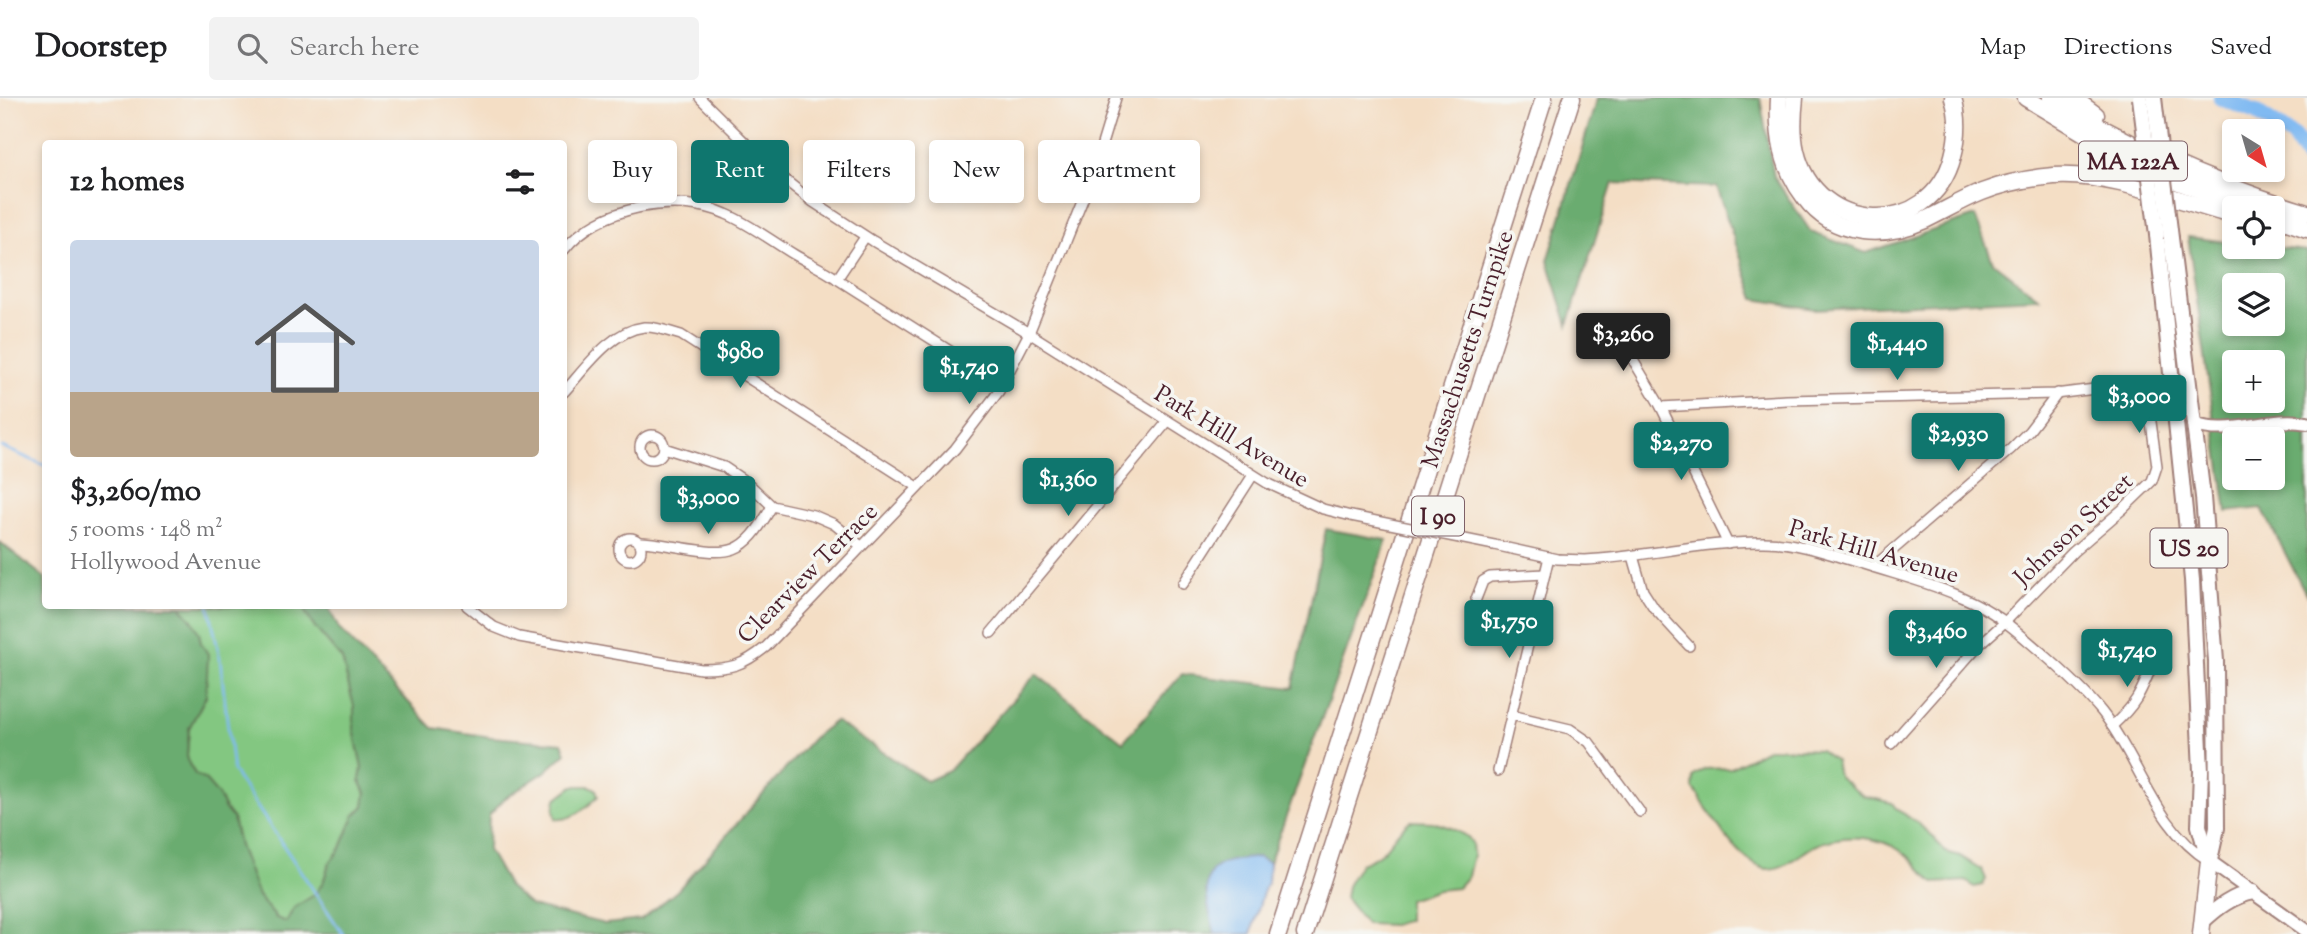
<!DOCTYPE html>
<html lang="en">
<head>
<meta charset="utf-8">
<style>
  body { margin:0; font-family:"Sorts Mill Goudy",serif; background:#f2f2f2; color:#202124; height:100vh; display:flex; flex-direction:column; font-size:26px; white-space:nowrap }
  * { box-sizing:border-box; margin:0 }
  p { font-size:23px; color:#757577 }
  .icon { flex:none; width:38px; height:38px; fill:none; stroke:currentColor; stroke-width:2; stroke-linecap:round; stroke-linejoin:round }
  .map { position:relative; flex:1; overflow:hidden }
  .sheet { position:absolute; left:42px; top:42px; width:525px; height:469px; display:flex; flex-direction:column; background:#fff; border-radius:7px; box-shadow:0 4px 10px #0003 }
  .sheet>* { flex:none }
  .top-card { position:absolute; left:588px; top:42px; width:665px; height:63px; display:flex; gap:14px }
  .needle { width:46px; rotate:143deg }
  .buttons { position:absolute; left:2222px; top:21px; display:grid; gap:14px }
  .buttons a { display:grid; place-items:center; width:63px; height:63px; border-radius:7px; background:#fff; box-shadow:0 4px 10px #0003; font-size:35px }
  .price { position:absolute; translate:-50% -60px; padding:0 16px; border-radius:7px; background:#0f766e; color:#fff; font-size:23px; line-height:46px; filter:drop-shadow(0 2px 4px #0008) }
  .price::after { content:''; position:absolute; left:50%; top:42px; width:21px; height:16px; margin-left:-10px; background:inherit; clip-path:polygon(0 0,100% 0,50% 100%) }
  .price.active { background:#222; color:#fff }
  ul { padding:0; list-style:none }
  li { display:grid; align-content:center; gap:14px; height:371px; padding:0 28px }
  li+li { border-top:2px solid #e0e0e0 }
  li span { display:grid; place-items:center; height:217px; border-radius:7px; color:#555 }
  li>.icon { margin-inline-start:auto }
  span .icon { width:126px; height:126px; fill:#fffc; stroke-width:1 }
  li b { font-size:30px }
  h2 { display:flex; justify-content:space-between; align-items:center; height:84px; padding:0 28px; font-size:30px }
  .chip { padding:0 24px; border-radius:7px; background:#fff; box-shadow:0 4px 10px #0003; font-size:24px; line-height:63px }
  .chip.active { background:#0f766e; color:#fff }
  header { display:flex; align-items:center; gap:42px; box-sizing:border-box; height:98px; padding:0 35px; background:#fff; border-bottom:2px solid #e0e0e0 }
  header strong { font-size:33px }
  nav { display:flex; gap:38px; margin-inline-start:auto; font-size:24px }
  .search { width:490px; height:63px; background:#f2f2f2; display:flex; align-items:center; gap:18px; box-sizing:border-box; padding:0 24px; border-radius:7px; color:#757577; font-size:26px }
  .map>svg:first-child { display:block }
  .green { fill:#83c781; stroke:#667356; stroke-width:2 }
  .forest { fill:#6aac6f; stroke:#5a664d; stroke-width:2; fill-rule:evenodd }
  .water { fill:#80baf2; stroke:#656c8e; stroke-width:2 }
  .lines { fill:none; stroke-linecap:round; stroke-linejoin:round }
  .stream { stroke:#80baf2; stroke-width:2.5 }
  .river { stroke:#80baf2; stroke-width:16 }
  .street-casing { stroke:#9f7e78; stroke-width:12 }
  .secondary-casing { stroke:#9f7e78; stroke-width:16 }
  .primary-casing { stroke:#9f7e78; stroke-width:18 }
  .highway-casing { stroke:#9f7e78; stroke-width:19 }
  .street { stroke:#fff; stroke-width:9 }
  .secondary { stroke:#fff; stroke-width:12 }
  .primary { stroke:#fff; stroke-width:14 }
  .highway { stroke:#fff; stroke-width:16 }
  .street-bridge-casing { stroke:#9f7e78; stroke-width:12; stroke-linecap:butt }
  .primary-bridge-casing { stroke:#9f7e78; stroke-width:18; stroke-linecap:butt }
  .street-bridge { stroke:#fff; stroke-width:9 }
  .primary-bridge { stroke:#fff; stroke-width:14 }
  .labels { text-anchor:middle; stroke-width:7; stroke-linejoin:round; paint-order:stroke }
  .shield { fill:#f6f6f2; stroke:#7e6067; stroke-width:2 }
  .shield-label { font-size:23px; font-weight:bold; fill:#4a1f2b }
  .street-label { font-size:24px; fill:#4a1f2b; stroke:#f6f6f2 }
</style>
</head>
<body>
<header>
<strong>Doorstep</strong>
<div class="search"><svg class="icon" aria-label="search" viewBox="0 0 24 24"><circle cx="10" cy="10" r="6"/><path d="M15 15l6 6"/></svg>Search here</div>
<nav><a>Map</a><a>Directions</a><a>Saved</a></nav>
</header>
<div class="map">
<svg width="2307" height="836" viewBox="0 0 2307 836">
  <rect width="100%" height="100%" fill="#f6f6f2"/>
  <filter id="ink" filterUnits="userSpaceOnUse"><feTurbulence type="fractalNoise" baseFrequency=".0143" numOctaves="2"/><feDisplacementMap in="SourceGraphic" scale="14" xChannelSelector="R" yChannelSelector="G"/><feConvolveMatrix kernelMatrix="1 2 1 2 8 2 1 2 1" color-interpolation-filters="sRGB"/></filter>
  <filter id="wash" filterUnits="userSpaceOnUse"><feTurbulence type="fractalNoise" baseFrequency=".00686" numOctaves="4" result="noise"/><feDisplacementMap in="SourceGraphic" scale="28" xChannelSelector="R" yChannelSelector="G"/><feGaussianBlur stdDeviation="1.57" result="paint"/><feColorMatrix in="noise" values="0 0 0 0 0 0 0 0 0 0 0 0 0 0 0 0 0 1.4 0 .05"/><feComposite in="paint" operator="in"/></filter>
  <g filter="url(#wash)">
    <rect width="100%" height="100%" fill="#f4dec5"/>
    <g class="green">
      <path d="M180 508H302L312 526 342 561 354 608V631L362 670 360 682 366 695 364 708 354 718 341 750 329 766 323 785 315 797 294 810 286 825 276 820 258 798 239 748 233 721 225 711 218 697 205 682 195 676 189 666 187 657 189 630 206 598 199 535Z"/>
      <path d="M1769 650 1820 652 1835 663 1838 678 1855 692 1864 698 1892 705 1897 712 1910 719 1934 739 1939 748 1946 754 1960 758 1982 772 1986 781 1983 787 1974 789 1966 783 1934 785C1923 776 1916 763 1904 755 1879 737 1844 735 1816 747 1801 754 1781 776 1763 770 1734 760 1711 715 1693 690L1694 678 1705 671 1731 670Z"/>
      <path d="M573 688H590L596 691 598 698C588 709 571 723 556 721L554 712 556 701Z"/>
      <path d="M1410 723 1433 724 1451 730 1468 739 1472 745 1473 757 1468 778 1457 790 1438 792 1408 802V822L1393 827 1366 826 1345 800 1347 788 1360 766C1391 756 1389 739 1410 723Z"/>
    </g>
    <g class="forest">
      <path d="M1597 0H1760L1774 79 1811 134 1866 155 1975 118 1993 164 2039 200 1814 211 1755 201 1716 89 1613 85 1568 227 1548 163Z"/>
      <path d="M2188 139 2235 145V149H2271L2307 153V498L2262 410 2227 414ZM2235 187H2273V226H2235ZM2235 264H2273V303H2235ZM2235 341H2273V380H2235Z"/>
      <path d="M1326 431 1387 442 1269 765 1258 759 1206 793 1215 836H0V444L45 480 46 508H180L192 522 199 535 201 545 208 556 206 598 189 630 187 657 189 666 195 676 205 682 218 697 225 711 233 721 239 748 258 798 276 820 286 824 294 810 314 797 323 785 329 766 341 750 354 718 364 708 366 695 360 682 362 670 354 631V608L342 561 312 526 302 508H328L339 531 433 630 491 639 562 645 566 655 545 674 504 701 489 717 488 752 509 789 531 808 605 826 641 822 677 793 813 640 835 623 927 683 949 673 1036 576 1123 644 1182 576 1293 590Z"/>
    </g>
    <path class="water" d="M1258 759 1269 765 1268 785 1264 791 1251 836H1215C1210 815 1195 775 1224 765 1234 761 1247 761 1258 759Z"/>
    <g class="lines">
      <g class="stream">
        <path d="M2 349 46 368"/>
        <path d="M209 508 220 561 233 673 343 836"/>
      </g>
      <path class="river" d="M2221 0 2256 14 2294 39 2307 60"/>
    </g>
  </g>
  <g filter="url(#ink)">
    <g class="lines">
      <g class="street-casing">
        <g id="street">
          <path d="M700 0 775 74 813 104 873 143 1029 235 1267 385 1323 411 1351 418"/>
          <path d="M865 139 837 181 1002 286"/>
          <path d="M564 152C597 109 677 94 726 116 750 126 773 144 795 157 809 165 825 172 837 181"/>
          <path d="M1611 225 1661 309 1728 446"/>
          <path d="M564 294C585 271 610 233 644 229 656 228 670 234 681 237L918 389"/>
          <path d="M1661 309 1787 302 2055 296 2135 286 2147 295 2157 368 2152 383 2124 410 2073 454 2006 523 1977 549 1891 646"/>
          <circle cx="652" cy="349" r="12"/>
          <path d="M664 350 724 369 749 386 772 408 813 417 834 426 861 448"/>
          <circle cx="630" cy="451" r="11"/>
          <path d="M639 444C650 444 661 446 672 448 729 457 742 462 772 408"/>
          <path d="M1494 447 1557 461 1585 462C1645 459 1706 443 1765 444 1798 444 1832 457 1863 466 1897 477 1931 485 1964 500 1998 515 2014 531 2041 554 2063 573 2084 592 2102 614 2139 661 2156 731 2209 763"/>
          <path d="M1633 458 1643 493 1654 510 1689 548"/>
          <path d="M1873 469 2011 351 2029 333 2058 295"/>
          <path d="M1183 486 1253 377"/>
          <path d="M1476 501 1483 483 1490 479 1545 476"/>
          <path d="M467 508 494 529 519 539 701 571C731 571 742 568 766 549L955 351 999 293 1029 235 1092 79 1116 0"/>
          <path d="M991 535 1168 323"/>
          <path d="M1511 617 1570 631 1589 644 1640 714"/>
          <path d="M2112 628C2137 606 2141 594 2154 563"/>
          <path d="M1498 673 1549 459"/>
        </g>
      </g>
      <g class="secondary-casing">
        <g id="secondary">
          <path d="M2193 326C2231 340 2269 317 2307 325"/>
          <path d="M2209 763 2307 833"/>
        </g>
      </g>
      <g class="primary-casing">
        <g id="primary">
          <path d="M2157 137 2192 482 2201 673 2199 728 2209 763"/>
          <path d="M2171 140 2203 399 2216 563 2217 730 2210 762"/>
          <path d="M2202 824C2217 810 2232 798 2253 794"/>
        </g>
      </g>
      <g class="highway-casing">
        <g id="highway">
          <path d="M1779 0C1777 37 1782 70 1805 100 1834 139 1883 141 1925 122 1944 113 1962 102 1982 94 2005 85 2030 80 2054 78 2108 74 2182 104 2235 118"/>
          <path d="M1795 0C1793 17 1792 36 1796 53 1815 137 1931 143 1953 58 1958 39 1959 19 1953 0"/>
          <path d="M2026 0 2119 56 2160 77 2249 110"/>
          <path d="M2051 0C2131 51 2217 87 2307 115"/>
          <path d="M2073 0 2096 17"/>
          <path d="M2273 119 2307 131"/>
          <path d="M1278 836 1544 0"/>
          <path d="M1305 836 1572 0"/>
          <path d="M2201 836 2209 763"/>
        </g>
      </g>
      <use href="#street" class="street"/>
      <use href="#secondary" class="secondary"/>
      <use href="#primary" class="primary"/>
      <use href="#highway" class="highway"/>
      <g class="street-bridge-casing">
        <path id="street-bridge" d="M1351 418 1494 447"/>
      </g>
      <g class="primary-bridge-casing">
        <g id="primary-bridge">
          <path d="M2140 0 2157 137"/>
          <path d="M2154 0 2171 140"/>
        </g>
      </g>
      <use href="#street-bridge" class="street-bridge"/>
      <use href="#primary-bridge" class="primary-bridge"/>
    </g>
  </g>
  <g class="labels">
    <g class="shield">
      <rect x="2079" y="43.5" width="108" height="39" rx="5"/>
      <rect x="1412" y="398.5" width="52" height="39" rx="5"/>
      <rect x="2150.5" y="430.5" width="77" height="39" rx="5"/>
    </g>
    <g class="shield-label">
      <text x="2133" y="71">MA 122A</text>
      <text x="1438" y="426">I 90</text>
      <text x="2189" y="458">US 20</text>
    </g>
    <g class="street-label">
      <text transform="translate(1467 251) rotate(-72)" y="8">Massachusetts Turnpike</text>
      <text transform="translate(1232 338) rotate(31)" y="8">Park Hill Avenue</text>
      <text transform="translate(2073 431) rotate(-43)" y="8">Johnson Street</text>
      <text transform="translate(1874 453) rotate(16)" y="8">Park Hill Avenue</text>
      <text transform="translate(807 475) rotate(-45)" y="8">Clearview Terrace</text>
    </g>
  </g>
</svg>
<div class="buttons">
<a><svg class="needle" viewBox="-14 -14 28 28"><path d="M0-13l5 13h-10z" fill="#e53935"/><path d="M0 13l5-13h-10z" fill="#757577"/></svg></a>
<a><svg class="icon" aria-label="locate" viewBox="0 0 24 24"><circle cx="12" cy="12" r="6"/><path d="M12 2v4M12 18v4M2 12h4M18 12h4"/></svg></a>
<a><svg class="icon" aria-label="layers" viewBox="0 0 24 24"><path d="M12 4l9 5-9 5-9-5zM3 14l9 5 9-5"/></svg></a>
<a>+</a>
<a>−</a>
</div>
<b class="price active" style="left:1623px;top:275px">$3,260</b>
<b class="price" style="left:1897px;top:284px">$1,440</b>
<b class="price" style="left:740px;top:292px">$980</b>
<b class="price" style="left:969px;top:308px">$1,740</b>
<b class="price" style="left:2139px;top:337px">$3,000</b>
<b class="price" style="left:1958px;top:375px">$2,930</b>
<b class="price" style="left:1681px;top:384px">$2,270</b>
<b class="price" style="left:1068px;top:420px">$1,360</b>
<b class="price" style="left:708px;top:438px">$3,000</b>
<b class="price" style="left:1509px;top:562px">$1,750</b>
<b class="price" style="left:1936px;top:572px">$3,460</b>
<b class="price" style="left:2127px;top:591px">$1,740</b>
<div class="top-card">
<a class="chip">Buy</a>
<a class="chip active">Rent</a>
<a class="chip">Filters</a>
<a class="chip">New</a>
<a class="chip">Apartment</a>
</div>
<section class="sheet">
<h2>12 homes<svg class="icon" aria-label="filters" viewBox="0 0 24 24"><path d="M4 7h16M4 17h16"/><circle cx="9" cy="7" r="2"/><circle cx="15" cy="17" r="2"/></svg></h2>
<ul>
<li><span style="background:linear-gradient(#c9d6e8 70%,#b9a48a 0)"><svg class="icon" aria-label="home" viewBox="0 0 24 24"><path d="M3 11l9-7 9 7M6 9v11h12V9"/></svg></span><div><b>$3,260/mo</b><p>5 rooms · 148 m²</p><p>Hollywood Avenue</p></div></li>
</ul>
</section>
</div>
</body>
</html>
